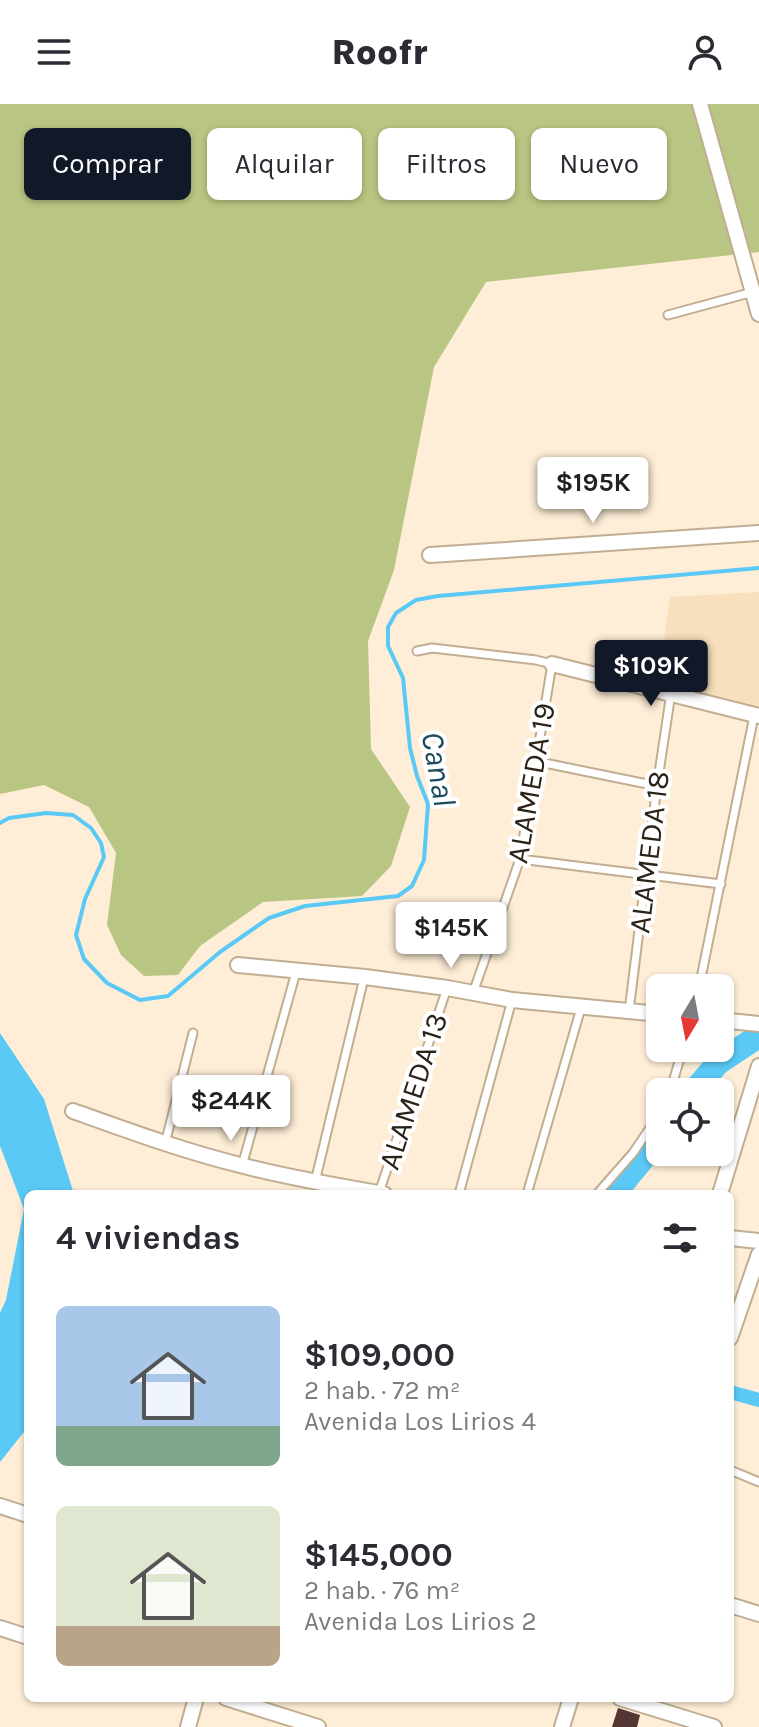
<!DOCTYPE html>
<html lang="es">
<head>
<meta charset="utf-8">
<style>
  body { margin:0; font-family:Karla,sans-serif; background:#f2f2f3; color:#2b2b33; height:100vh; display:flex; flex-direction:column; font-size:30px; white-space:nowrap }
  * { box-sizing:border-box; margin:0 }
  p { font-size:26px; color:#7c7c81 }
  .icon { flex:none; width:44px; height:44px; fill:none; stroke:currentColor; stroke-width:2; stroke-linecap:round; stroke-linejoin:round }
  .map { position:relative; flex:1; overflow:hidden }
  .drawer { position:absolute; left:24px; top:1086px; width:710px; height:512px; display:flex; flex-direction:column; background:#fff; border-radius:12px; box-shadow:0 2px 6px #0004 }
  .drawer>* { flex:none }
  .guide { position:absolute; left:24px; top:24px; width:712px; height:72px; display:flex; gap:16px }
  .needle { width:52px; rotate:190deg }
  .controls { position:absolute; left:646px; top:870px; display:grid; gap:16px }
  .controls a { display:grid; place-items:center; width:88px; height:88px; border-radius:12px; background:#fff; box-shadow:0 2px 6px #0004; font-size:40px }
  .price { position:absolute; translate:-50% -68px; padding:0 18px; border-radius:8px; background:#fff; color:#222; font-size:26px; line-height:52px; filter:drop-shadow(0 2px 4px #0008) }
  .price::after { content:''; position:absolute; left:50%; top:48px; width:24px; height:18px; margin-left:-12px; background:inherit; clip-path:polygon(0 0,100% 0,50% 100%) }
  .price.selected { background:#111827; color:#fff }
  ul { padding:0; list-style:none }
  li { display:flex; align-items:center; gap:24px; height:200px; padding:0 32px }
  li span { display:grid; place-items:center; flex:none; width:224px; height:160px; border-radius:12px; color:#555 }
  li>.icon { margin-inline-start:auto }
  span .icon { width:96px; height:96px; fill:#fffc; stroke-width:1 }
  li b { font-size:34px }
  h2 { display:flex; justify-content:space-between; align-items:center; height:96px; padding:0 32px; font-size:34px }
  .chip { padding:0 28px; border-radius:12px; background:#fff; box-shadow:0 2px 6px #0004; font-size:28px; line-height:72px }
  .chip.selected { background:#111827; color:#fff }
  header { display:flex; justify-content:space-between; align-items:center; height:104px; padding:0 32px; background:#fff; font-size:36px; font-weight:800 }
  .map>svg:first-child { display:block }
  .built { fill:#f8e0bc }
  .green { fill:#b9c582 }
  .water { fill:#5ac9f5 }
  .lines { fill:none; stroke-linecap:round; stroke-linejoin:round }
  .stream { stroke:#5ac9f5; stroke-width:4 }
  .canal { stroke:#5ac9f5; stroke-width:14 }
  .river { stroke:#5ac9f5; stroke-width:24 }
  .building { fill:#543534 }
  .service-casing { stroke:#c1ae92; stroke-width:11 }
  .minor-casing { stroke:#c1ae92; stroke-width:18 }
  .service { stroke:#fff; stroke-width:7 }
  .minor { stroke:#fff; stroke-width:14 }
  .labels { text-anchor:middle; stroke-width:8; stroke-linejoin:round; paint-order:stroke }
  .street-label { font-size:30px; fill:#2b2318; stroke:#fff }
  .water-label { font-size:32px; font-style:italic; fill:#1b4a5c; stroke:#fff }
</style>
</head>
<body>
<header><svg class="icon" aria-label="menu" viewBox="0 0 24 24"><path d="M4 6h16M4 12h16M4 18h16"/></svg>Roofr<svg class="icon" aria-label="person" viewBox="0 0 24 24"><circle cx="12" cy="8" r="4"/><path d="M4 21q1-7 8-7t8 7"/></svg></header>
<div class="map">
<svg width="759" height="1623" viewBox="0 0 759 1623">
  <rect width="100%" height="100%" fill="#feeed7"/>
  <path class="built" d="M759 488V604L658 580 670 493Z"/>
  <path class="green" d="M0 0H759V148L486 178 434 263 394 466 368 537 371 645 410 703 391 762 362 792 263 798 200 842 178 871 144 872 121 851 107 821 116 749 89 703 44 681 0 690Z"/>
  <path class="water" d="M0 929 44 995 74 1090H28V1323L0 1358V1209L6 1196 24 1105 0 1042Z"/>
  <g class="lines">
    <path class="stream" d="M0 719 9 714 46 709 73 711 91 724 101 739 104 753 85 795 76 831 84 855 107 879 140 896 168 892 220 848 269 814 305 802 398 792 412 782 424 756 428 700 417 672 410 644 403 574 388 542V523L396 509 416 496 438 492 759 464"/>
    <path class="canal" d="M730 1288 759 1296"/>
    <g class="river">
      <path d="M693 988 718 959 751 937"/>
      <path d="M614 1090 660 1034"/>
    </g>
  </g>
  <path class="building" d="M618 1604 640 1611 637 1623H612Z"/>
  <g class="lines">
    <g class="service-casing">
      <g id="service">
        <path d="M668 211 753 188"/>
        <path d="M417 547 432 544 536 556 552 560 520 755 473 889"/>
        <path d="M535 657 657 682"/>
        <path d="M520 755 721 780"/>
        <path d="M699 884 754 612"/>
        <path d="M629 907 657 682 671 589"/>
        <path d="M670 988 683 944"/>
        <path d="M165 1040 193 929"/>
        <path d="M242 1062 296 868"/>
        <path d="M315 1078 364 874"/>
        <path d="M379 1089 447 884"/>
        <path d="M459 1090 512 896"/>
        <path d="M527 1090 581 904"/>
        <path d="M597 1090 633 1049 660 1009"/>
        <path d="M730 1366 759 1378"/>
      </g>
    </g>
    <g class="minor-casing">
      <g id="minor">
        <path d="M700 0 759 210"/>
        <path d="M430 451 759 429"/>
        <path d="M552 560 759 612"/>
        <path d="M238 861 365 873 447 884 512 896 660 910"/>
        <path d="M720 916 759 920"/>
        <path d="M73 1007C129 1027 186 1048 244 1062 290 1074 337 1082 384 1090"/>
        <path d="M720 1090 759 962"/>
        <path d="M730 1134 759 1137"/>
        <path d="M730 1234 759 1150"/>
        <path d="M0 1402 28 1411"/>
        <path d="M730 1501 759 1510"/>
        <path d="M0 1524 28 1533"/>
        <path d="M226 1594 318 1623"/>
        <path d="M620 1594 714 1623"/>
        <path d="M188 1623 196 1594"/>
        <path d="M562 1623 571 1594"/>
      </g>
    </g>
    <use href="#service" class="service"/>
    <use href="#minor" class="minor"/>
  </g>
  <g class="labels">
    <g class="street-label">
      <text transform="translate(531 679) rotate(-80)" y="10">ALAMEDA 19</text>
      <text transform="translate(649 748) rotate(-83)" y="10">ALAMEDA 18</text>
      <text transform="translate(413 987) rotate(-72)" y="10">ALAMEDA 13</text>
    </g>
    <g class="water-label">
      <text transform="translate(439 665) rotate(80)" y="11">Canal</text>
    </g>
  </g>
</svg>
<div class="controls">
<a><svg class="needle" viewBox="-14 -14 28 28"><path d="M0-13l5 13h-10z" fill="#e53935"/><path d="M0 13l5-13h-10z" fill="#7c7c81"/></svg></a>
<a><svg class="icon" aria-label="locate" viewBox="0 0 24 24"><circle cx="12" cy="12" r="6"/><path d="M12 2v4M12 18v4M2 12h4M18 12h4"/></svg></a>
</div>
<b class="price" style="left:593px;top:421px">$195K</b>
<b class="price selected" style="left:651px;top:604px">$109K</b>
<b class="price" style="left:451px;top:866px">$145K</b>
<b class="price" style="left:231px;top:1039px">$244K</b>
<div class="guide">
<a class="chip selected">Comprar</a>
<a class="chip">Alquilar</a>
<a class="chip">Filtros</a>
<a class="chip">Nuevo</a>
</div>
<section class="drawer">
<h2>4 viviendas<svg class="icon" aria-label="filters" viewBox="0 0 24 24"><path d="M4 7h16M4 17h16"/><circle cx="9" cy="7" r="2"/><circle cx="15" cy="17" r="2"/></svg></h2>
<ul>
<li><span style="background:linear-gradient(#a9c7e8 75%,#7fa58c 0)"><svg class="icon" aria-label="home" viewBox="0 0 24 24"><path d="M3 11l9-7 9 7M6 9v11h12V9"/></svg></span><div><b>$109,000</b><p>2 hab. · 72 m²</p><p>Avenida Los Lirios 4</p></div></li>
<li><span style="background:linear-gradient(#dfe7d0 75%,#b9a48a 0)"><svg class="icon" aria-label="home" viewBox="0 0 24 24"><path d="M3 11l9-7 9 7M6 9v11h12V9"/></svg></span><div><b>$145,000</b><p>2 hab. · 76 m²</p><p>Avenida Los Lirios 2</p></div></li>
</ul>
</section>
</div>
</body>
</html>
